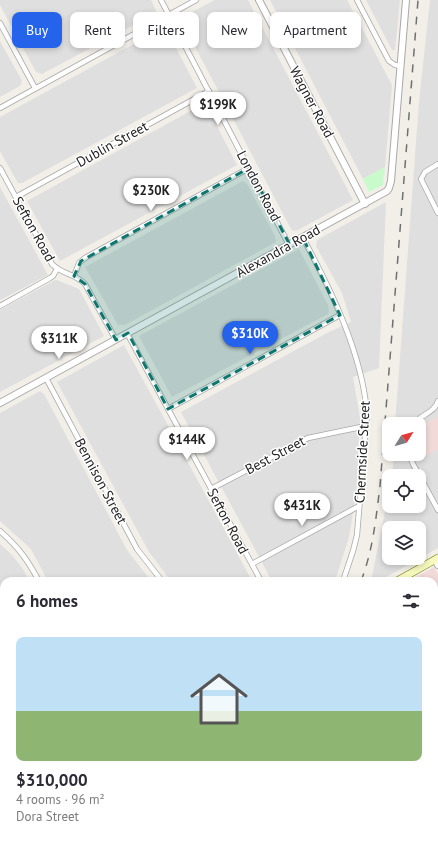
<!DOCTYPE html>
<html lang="en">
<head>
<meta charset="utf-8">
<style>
  body { margin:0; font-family:"PT Sans",sans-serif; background:#f2f2f3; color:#2b2b33; height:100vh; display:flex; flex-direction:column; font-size:15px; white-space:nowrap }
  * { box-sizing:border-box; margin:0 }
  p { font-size:13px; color:#7c7c81 }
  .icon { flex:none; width:22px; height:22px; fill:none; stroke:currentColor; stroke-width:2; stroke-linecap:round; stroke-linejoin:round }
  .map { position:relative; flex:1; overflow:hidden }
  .drawer { position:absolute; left:0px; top:577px; width:438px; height:268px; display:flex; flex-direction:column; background:#fff; border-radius:12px 12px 0 0; box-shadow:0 2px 6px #0003 }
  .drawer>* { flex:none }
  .hud { position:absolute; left:12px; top:12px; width:414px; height:36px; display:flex; gap:8px }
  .needle { width:26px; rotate:53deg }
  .fabs { position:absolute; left:382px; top:417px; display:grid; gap:8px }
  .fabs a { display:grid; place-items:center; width:44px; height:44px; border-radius:8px; background:#fff; box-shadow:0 2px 6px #0003; font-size:20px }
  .price { position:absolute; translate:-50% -34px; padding:0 9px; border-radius:14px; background:#fff; color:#222; font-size:13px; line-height:26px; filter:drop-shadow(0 1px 2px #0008) }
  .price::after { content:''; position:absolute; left:50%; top:24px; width:12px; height:9px; margin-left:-6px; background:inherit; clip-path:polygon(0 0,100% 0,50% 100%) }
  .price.active { background:#2563eb; color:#fff }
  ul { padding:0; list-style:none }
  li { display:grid; align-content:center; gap:8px; height:212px; padding:0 16px }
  li span { display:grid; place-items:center; height:124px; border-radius:8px; color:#555 }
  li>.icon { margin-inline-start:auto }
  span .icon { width:72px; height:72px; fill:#fffc; stroke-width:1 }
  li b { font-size:17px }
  h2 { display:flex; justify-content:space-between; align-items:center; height:48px; padding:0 16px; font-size:17px }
  .chip { padding:0 14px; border-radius:8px; background:#fff; box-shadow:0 2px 6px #0003; font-size:14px; line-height:36px }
  .chip.active { background:#2563eb; color:#fff }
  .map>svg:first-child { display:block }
  .residential { fill:#e0dfdf; fill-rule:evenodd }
  .commercial { fill:#f2dad9 }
  .park { fill:#c8facc }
  .pitch { fill:#88e0be }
  .parking { fill:#e2e2e2 }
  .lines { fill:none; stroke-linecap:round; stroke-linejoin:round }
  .minor-casing { stroke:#a9a9a9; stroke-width:6 }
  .tertiary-casing { stroke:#a9a9a9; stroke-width:8 }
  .secondary-casing { stroke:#707d05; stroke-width:8 }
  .minor { stroke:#fff; stroke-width:4.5 }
  .tertiary { stroke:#fff; stroke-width:6 }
  .secondary { stroke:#f7fabf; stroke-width:7 }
  .rail { stroke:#707070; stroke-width:1.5; stroke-dasharray:8 8; stroke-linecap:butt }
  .marked { fill:#0f766e; fill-opacity:0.2; stroke:#0f766e; stroke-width:3; stroke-dasharray:8 5; stroke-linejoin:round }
  .labels { text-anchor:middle; stroke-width:3; stroke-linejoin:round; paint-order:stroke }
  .street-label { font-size:14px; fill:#222; stroke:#fff }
</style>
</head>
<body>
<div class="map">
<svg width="438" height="845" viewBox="0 0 438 845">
  <rect width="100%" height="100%" fill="#f2efe9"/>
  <g class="residential">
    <path d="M0 0H151L156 11V13L42 74 36 72 0 5Z"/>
    <path d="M215 0H248L353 200 298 230 294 231 291 229 181 20 182 17Z"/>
    <path d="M270 0H347L392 85 385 167 363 179Z"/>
    <path d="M366 0H400L395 50H392Z"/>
    <path d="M430 0H438V548L379 581H371L389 492V506H419V476H392L394 454H419V424H395L419 102ZM389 528H419V558H389Z"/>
    <path d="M165 27 197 88 22 183H18L0 151V117Z"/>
    <path d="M0 41 22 81 20 86 0 97Z"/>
    <path d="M205 103 237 165 60 261 27 201Z"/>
    <path d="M243 181 247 184 275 236 276 242 125 325H118L85 267Z"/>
    <path d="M0 187 48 275 0 300Z"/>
    <path d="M386 202 379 368 353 377 360 418 356 495 349 537 335 581H272L181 412 329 332 351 322 342 293 316 246 317 240Z"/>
    <path d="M299 249 328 305 329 311 328 314 172 397 139 336Z"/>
    <path d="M55 280H57L79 289 104 336 0 392V310Z"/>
    <path d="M124 345 165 420 252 581H171L149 552 57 382Z"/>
    <path d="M40 391 44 394 127 550 151 581H48L31 549 0 521V413Z"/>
    <path d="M0 544 12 555 23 569 29 581H4V680L0 672Z"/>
    <path d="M438 636V845H269L265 841H434V638Z"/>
    <path d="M4 706V787L0 789V708Z"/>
  </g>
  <g class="commercial">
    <path d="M438 416V449L420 459 418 454 419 432 421 427Z"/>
    <path d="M434 567 438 574V611L435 613 438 618V635L434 637V581H409Z"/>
  </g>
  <path class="park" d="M385 167 383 185 369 192 363 179Z"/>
  <path class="pitch" d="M4 831V841H265L269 845H0V834Z"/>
  <path class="parking" d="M434 613 438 619V634L434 636Z"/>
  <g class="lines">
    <g class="minor-casing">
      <g id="minor">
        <path d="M161 0 289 245"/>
        <path d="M357 0 389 61 395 65 401 66"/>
        <path d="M0 23 35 88"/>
        <path d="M0 108 196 0"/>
        <path d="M438 164 425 172 421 179 438 213"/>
        <path d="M0 168 52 264C61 274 76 274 85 284L116 340"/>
        <path d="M16 197 209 91"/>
        <path d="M303 238C331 290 362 353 367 413L357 535 353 551 343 581"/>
        <path d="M74 276 79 263 85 258 249 168"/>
        <path d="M0 306 50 278 53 276 57 269"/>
        <path d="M127 333 261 581"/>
        <path d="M46 378 137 549 162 581"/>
        <path d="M168 409 340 315"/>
        <path d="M413 424C421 415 435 412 438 401"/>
        <path d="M409 454 413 464 438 510"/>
        <path d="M211 489 308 438 366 426"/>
        <path d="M0 531C19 548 27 559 39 581"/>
        <path d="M252 564 359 506"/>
        <path d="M434 645 438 643"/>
        <path d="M0 698 4 696"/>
        <path d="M434 744 438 742"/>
        <path d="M322 841 327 845"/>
        <path d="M420 841 422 845"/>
        <path d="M431 845 438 841"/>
      </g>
    </g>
    <g class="tertiary-casing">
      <g id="tertiary">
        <path d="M259 0 365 204"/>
        <path d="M0 403 387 191 389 188 391 181 406 0"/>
        <path d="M435 560 438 565"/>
      </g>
    </g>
    <g class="secondary-casing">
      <g id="secondary">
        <path d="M397 581 438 558"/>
        <path d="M0 798 4 796"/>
      </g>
    </g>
    <use href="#minor" class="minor"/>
    <use href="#tertiary" class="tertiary"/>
    <use href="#secondary" class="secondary"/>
    <g class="rail">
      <path d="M361 581C373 550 376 518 380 486L418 0"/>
      <path d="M0 824 4 821"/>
    </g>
  </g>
  <path class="marked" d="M249 168 290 245 303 238 340 315 168 409 128 333 116 340 85 284 74 276 81 261Z"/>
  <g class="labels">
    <g class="street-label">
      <text transform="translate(312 102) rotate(62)" y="5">Wagner Road</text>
      <text transform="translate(112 144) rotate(-29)" y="5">Dublin Street</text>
      <text transform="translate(259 186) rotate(62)" y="5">London Road</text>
      <text transform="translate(34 229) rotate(61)" y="5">Sefton Road</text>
      <text transform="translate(278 251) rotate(-29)" y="5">Alexandra Road</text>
      <text transform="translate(362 452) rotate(-87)" y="5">Chermside Street</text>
      <text transform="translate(275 455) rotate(-28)" y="5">Best Street</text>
      <text transform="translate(101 481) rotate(62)" y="5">Bennison Street</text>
      <text transform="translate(228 521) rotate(62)" y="5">Sefton Road</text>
    </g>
  </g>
</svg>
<div class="fabs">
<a><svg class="needle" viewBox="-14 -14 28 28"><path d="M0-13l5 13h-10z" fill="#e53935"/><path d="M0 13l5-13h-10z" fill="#7c7c81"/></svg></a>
<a><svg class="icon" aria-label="locate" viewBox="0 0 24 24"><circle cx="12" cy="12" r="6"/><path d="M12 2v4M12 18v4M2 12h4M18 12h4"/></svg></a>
<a><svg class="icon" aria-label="layers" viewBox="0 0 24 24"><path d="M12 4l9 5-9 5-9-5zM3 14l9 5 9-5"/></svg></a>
</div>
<b class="price" style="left:218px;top:126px">$199K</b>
<b class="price" style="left:151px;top:212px">$230K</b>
<b class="price active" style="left:250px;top:355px">$310K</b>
<b class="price" style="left:59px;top:360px">$311K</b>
<b class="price" style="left:187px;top:461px">$144K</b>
<b class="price" style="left:302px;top:527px">$431K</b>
<div class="hud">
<a class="chip active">Buy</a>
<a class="chip">Rent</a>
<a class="chip">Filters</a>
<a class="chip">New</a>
<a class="chip">Apartment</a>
</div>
<section class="drawer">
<h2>6 homes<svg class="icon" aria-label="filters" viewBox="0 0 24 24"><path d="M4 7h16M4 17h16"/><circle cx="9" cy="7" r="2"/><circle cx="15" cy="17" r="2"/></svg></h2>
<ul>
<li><span style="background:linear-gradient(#bfe0f5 60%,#8fb573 0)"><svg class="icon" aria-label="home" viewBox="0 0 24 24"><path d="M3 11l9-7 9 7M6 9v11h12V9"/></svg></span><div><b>$310,000</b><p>4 rooms · 96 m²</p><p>Dora Street</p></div></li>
</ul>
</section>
</div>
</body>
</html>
